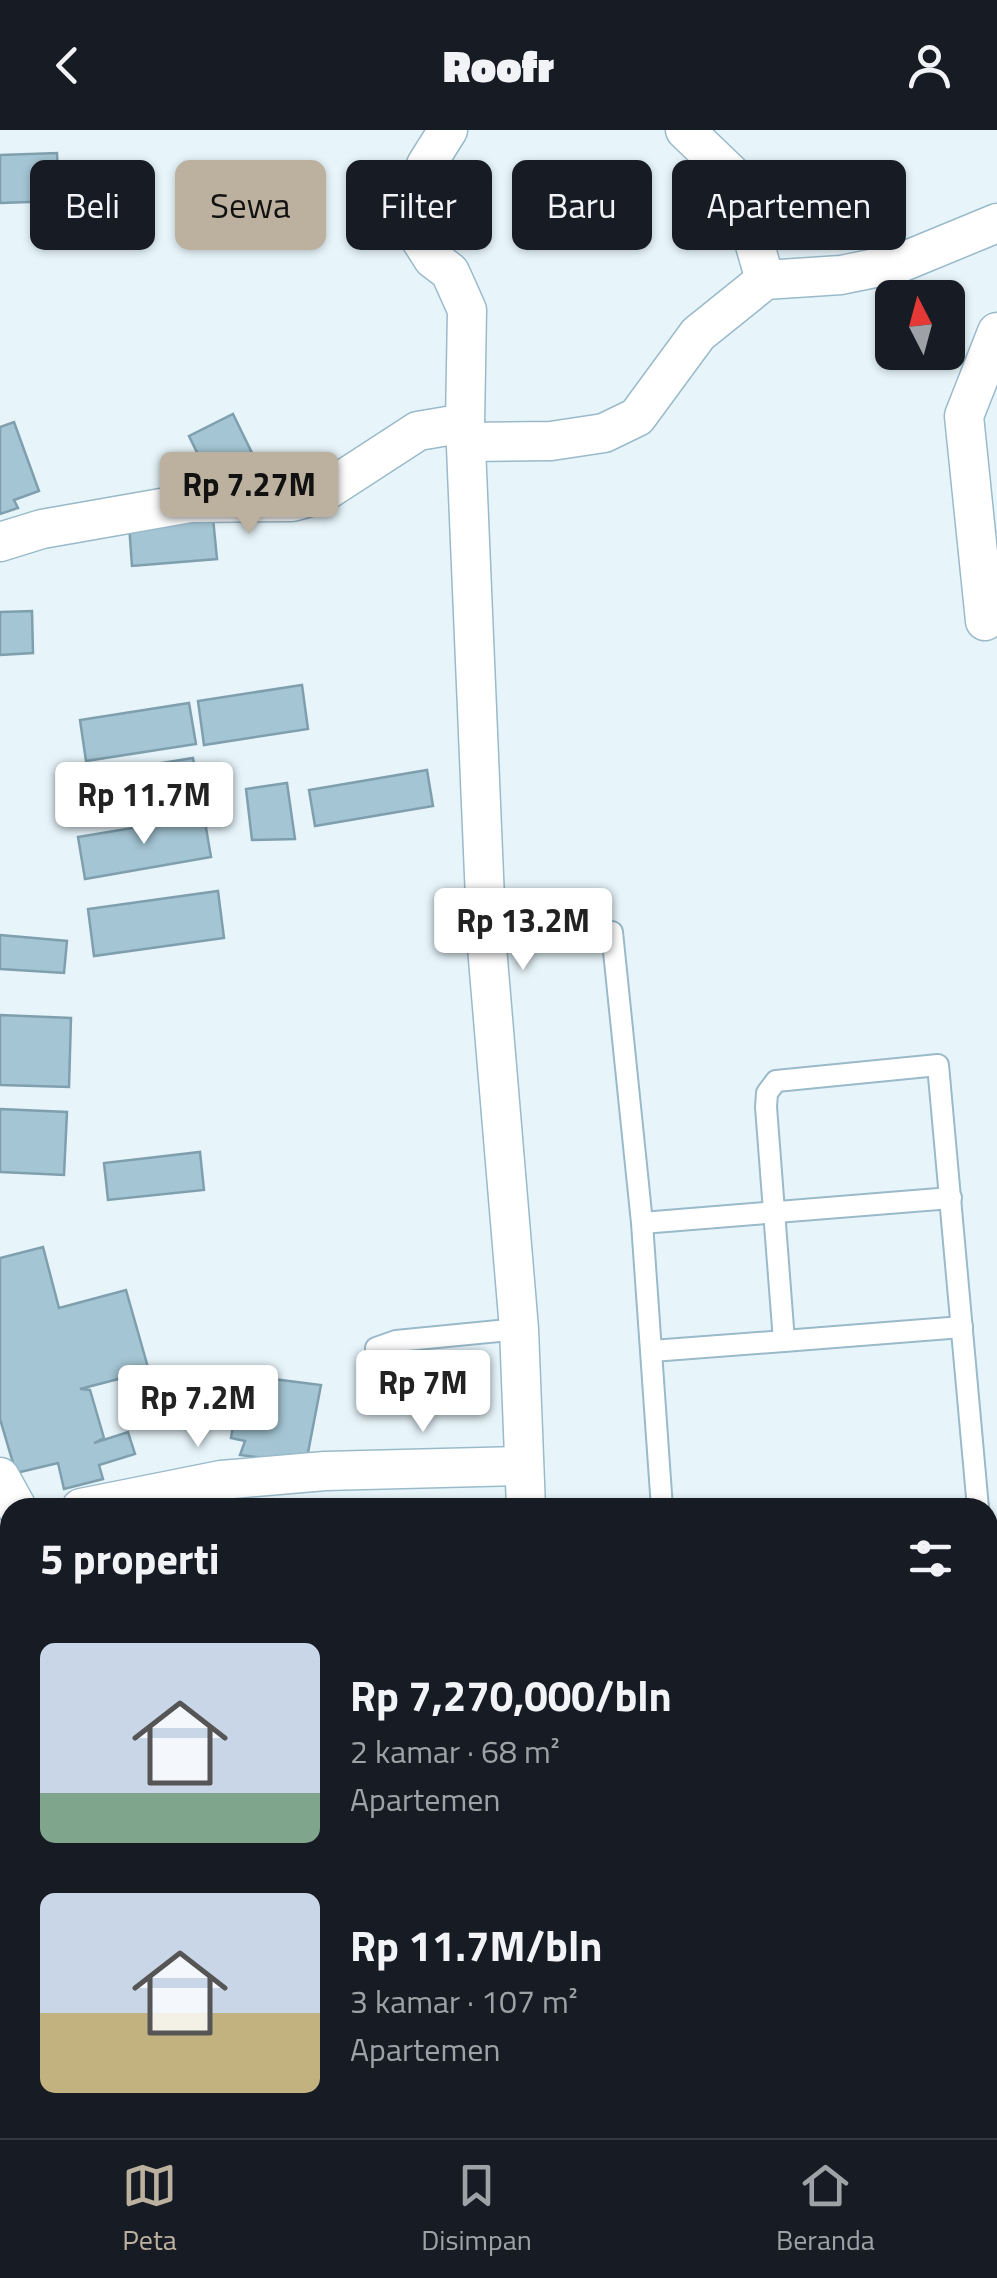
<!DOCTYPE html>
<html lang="id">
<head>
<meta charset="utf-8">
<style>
  body { margin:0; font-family:"Titillium Web",sans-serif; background:#20242c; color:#f1f3f6; height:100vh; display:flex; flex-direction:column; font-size:38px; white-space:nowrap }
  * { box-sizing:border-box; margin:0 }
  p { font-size:32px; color:#9ea1a6 }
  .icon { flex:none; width:55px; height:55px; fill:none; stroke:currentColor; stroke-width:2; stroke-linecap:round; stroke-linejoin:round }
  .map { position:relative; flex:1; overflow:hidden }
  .details { position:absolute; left:0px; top:1368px; width:998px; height:642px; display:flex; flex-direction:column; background:#171b24; border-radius:30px 30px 0 0; box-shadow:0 2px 8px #0004 }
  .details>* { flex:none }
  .banner { position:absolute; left:30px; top:30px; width:938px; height:90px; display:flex; gap:20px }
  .needle { width:65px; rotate:354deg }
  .fabs { position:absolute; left:875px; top:150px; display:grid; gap:20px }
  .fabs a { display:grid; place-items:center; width:90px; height:90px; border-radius:15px; background:#171b24; box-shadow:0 2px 8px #0004; font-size:50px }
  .price { position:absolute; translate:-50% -85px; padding:0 22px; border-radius:10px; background:#fff; color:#222; font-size:32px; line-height:65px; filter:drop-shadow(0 2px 5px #0008) }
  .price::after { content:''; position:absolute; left:50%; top:60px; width:30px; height:22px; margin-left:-15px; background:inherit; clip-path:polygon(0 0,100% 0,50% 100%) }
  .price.selected { background:#bcb09e; color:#111 }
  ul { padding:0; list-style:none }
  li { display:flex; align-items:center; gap:30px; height:250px; padding:0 40px }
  li span { display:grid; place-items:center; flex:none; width:280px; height:200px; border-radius:15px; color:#555 }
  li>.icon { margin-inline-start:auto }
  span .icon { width:120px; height:120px; fill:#fffc; stroke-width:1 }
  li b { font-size:42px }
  h2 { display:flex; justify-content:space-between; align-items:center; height:120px; padding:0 40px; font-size:42px }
  .pill { padding:0 35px; border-radius:15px; background:#171b24; box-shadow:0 2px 8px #0004; font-size:35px; line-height:90px }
  .pill.selected { background:#bcb09e; color:#111 }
  header { display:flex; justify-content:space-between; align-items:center; height:130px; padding:0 40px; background:#171b24; font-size:45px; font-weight:800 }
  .tab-bar { display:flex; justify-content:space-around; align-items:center; height:140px; border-top:2px solid #363941; background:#171b24; font-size:28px; color:#9ea1a6 }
  .tab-bar a { display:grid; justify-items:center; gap:5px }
  .tab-bar .selected { color:#bcb09e }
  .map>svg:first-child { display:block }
  .building { fill:#a4c5d4; stroke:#7f9fae; stroke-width:2.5 }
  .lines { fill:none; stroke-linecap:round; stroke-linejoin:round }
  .lane-casing { stroke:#9abac9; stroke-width:24 }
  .street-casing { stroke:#9abac9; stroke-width:41 }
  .lane { stroke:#fff; stroke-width:20 }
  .street { stroke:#fff; stroke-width:38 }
</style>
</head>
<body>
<header><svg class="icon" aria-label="back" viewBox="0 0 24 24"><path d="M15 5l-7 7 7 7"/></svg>Roofr<svg class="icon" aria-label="person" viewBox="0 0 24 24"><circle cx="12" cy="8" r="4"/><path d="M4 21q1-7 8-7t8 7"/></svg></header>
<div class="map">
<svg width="997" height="2008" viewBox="0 0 997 2008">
  <rect width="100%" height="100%" fill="#e7f5fb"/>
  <g class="building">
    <path d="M57 23 59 71 0 73V25Z"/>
    <path d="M233 284 253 325 209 347 189 306Z"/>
    <path d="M14 292 39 361 14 370 18 378 0 384V297Z"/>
    <path d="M213 388 217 429 132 436 129 395Z"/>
    <path d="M32 481 33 523 0 525V482Z"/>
    <path d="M302 555 308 599 204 615 198 571Z"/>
    <path d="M189 573 196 614 86 631 80 590Z"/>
    <path d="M193 628 200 669 82 689 75 647Z"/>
    <path d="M427 640 433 676 315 696 309 660Z"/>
    <path d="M287 653 295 709 252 710 246 659Z"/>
    <path d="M204 686 211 727 85 749 78 707Z"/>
    <path d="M218 761 224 808 94 826 88 779Z"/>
    <path d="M0 805 67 811 64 843 0 839Z"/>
    <path d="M0 885 71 888 69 957 0 955Z"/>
    <path d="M0 979 67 982 64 1045 0 1042Z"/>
    <path d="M200 1022 204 1060 108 1070 104 1033Z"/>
    <path d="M43 1117 59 1178 126 1160 149 1241 80 1259 90 1260 104 1308 94 1313 128 1302 135 1324 99 1335 103 1349 64 1359 58 1333 16 1343 0 1289V1128Z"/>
    <path d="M241 1245 321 1255 306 1333 240 1325 245 1311 231 1308Z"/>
  </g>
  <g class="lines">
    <g class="lane-casing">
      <g id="lane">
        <path d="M612 802 642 1093 662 1378"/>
        <path d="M642 1093 951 1068"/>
        <path d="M784 1211 962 1197"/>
        <path d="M376 1218 396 1211 519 1199"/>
        <path d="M652 1221 784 1211 766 977 767 963 776 951 938 935 978 1378"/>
        <path d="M988 1491V1502"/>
      </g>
    </g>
    <g class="street-casing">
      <g id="street">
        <path d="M448 0 426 35 417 89 419 107 433 129 450 142 467 180 465 293 487 817 519 1199 526 1378"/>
        <path d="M685 0 736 49 765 150"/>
        <path d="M467 312 551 311 604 303 637 287 698 204 765 150 841 145 900 133 997 93"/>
        <path d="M0 412 42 399 190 373 292 372 321 364 418 301 465 293"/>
        <path d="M985 491 964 286 997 202"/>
        <path d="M0 1347 17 1378"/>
        <path d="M81 1378 221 1350 325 1341 523 1336"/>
        <path d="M988 1759 997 1758"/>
        <path d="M716 2000 717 2008"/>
      </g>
    </g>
    <use href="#lane" class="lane"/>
    <use href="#street" class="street"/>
  </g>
</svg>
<div class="fabs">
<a><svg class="needle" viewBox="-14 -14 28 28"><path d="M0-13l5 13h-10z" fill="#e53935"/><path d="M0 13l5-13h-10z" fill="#9ea1a6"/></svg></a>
</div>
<b class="price selected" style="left:249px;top:407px">Rp 7.27M</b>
<b class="price" style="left:144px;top:717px">Rp 11.7M</b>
<b class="price" style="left:523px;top:843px">Rp 13.2M</b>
<b class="price" style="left:423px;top:1305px">Rp 7M</b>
<b class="price" style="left:198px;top:1320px">Rp 7.2M</b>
<div class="banner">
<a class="pill">Beli</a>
<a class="pill selected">Sewa</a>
<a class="pill">Filter</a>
<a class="pill">Baru</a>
<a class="pill">Apartemen</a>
</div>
<section class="details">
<h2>5 properti<svg class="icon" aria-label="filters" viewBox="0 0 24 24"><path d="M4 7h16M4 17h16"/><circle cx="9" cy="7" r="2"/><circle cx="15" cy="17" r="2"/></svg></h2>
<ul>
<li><span style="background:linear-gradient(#c9d6e8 75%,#7fa58c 0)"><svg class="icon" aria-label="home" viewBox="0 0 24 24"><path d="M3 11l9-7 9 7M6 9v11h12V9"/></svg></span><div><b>Rp 7,270,000/bln</b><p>2 kamar · 68 m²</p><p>Apartemen</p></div></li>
<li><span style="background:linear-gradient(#c9d6e8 60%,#c2b280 0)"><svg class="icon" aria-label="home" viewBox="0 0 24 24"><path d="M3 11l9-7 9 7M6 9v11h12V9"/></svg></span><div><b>Rp 11.7M/bln</b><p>3 kamar · 107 m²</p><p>Apartemen</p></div></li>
</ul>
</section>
</div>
<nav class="tab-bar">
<a class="selected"><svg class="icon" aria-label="map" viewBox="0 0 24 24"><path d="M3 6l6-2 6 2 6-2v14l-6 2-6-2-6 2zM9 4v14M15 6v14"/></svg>Peta</a>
<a><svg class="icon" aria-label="saved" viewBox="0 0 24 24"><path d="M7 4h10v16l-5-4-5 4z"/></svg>Disimpan</a>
<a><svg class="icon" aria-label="home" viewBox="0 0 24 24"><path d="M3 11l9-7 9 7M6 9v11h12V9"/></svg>Beranda</a>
</nav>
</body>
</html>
